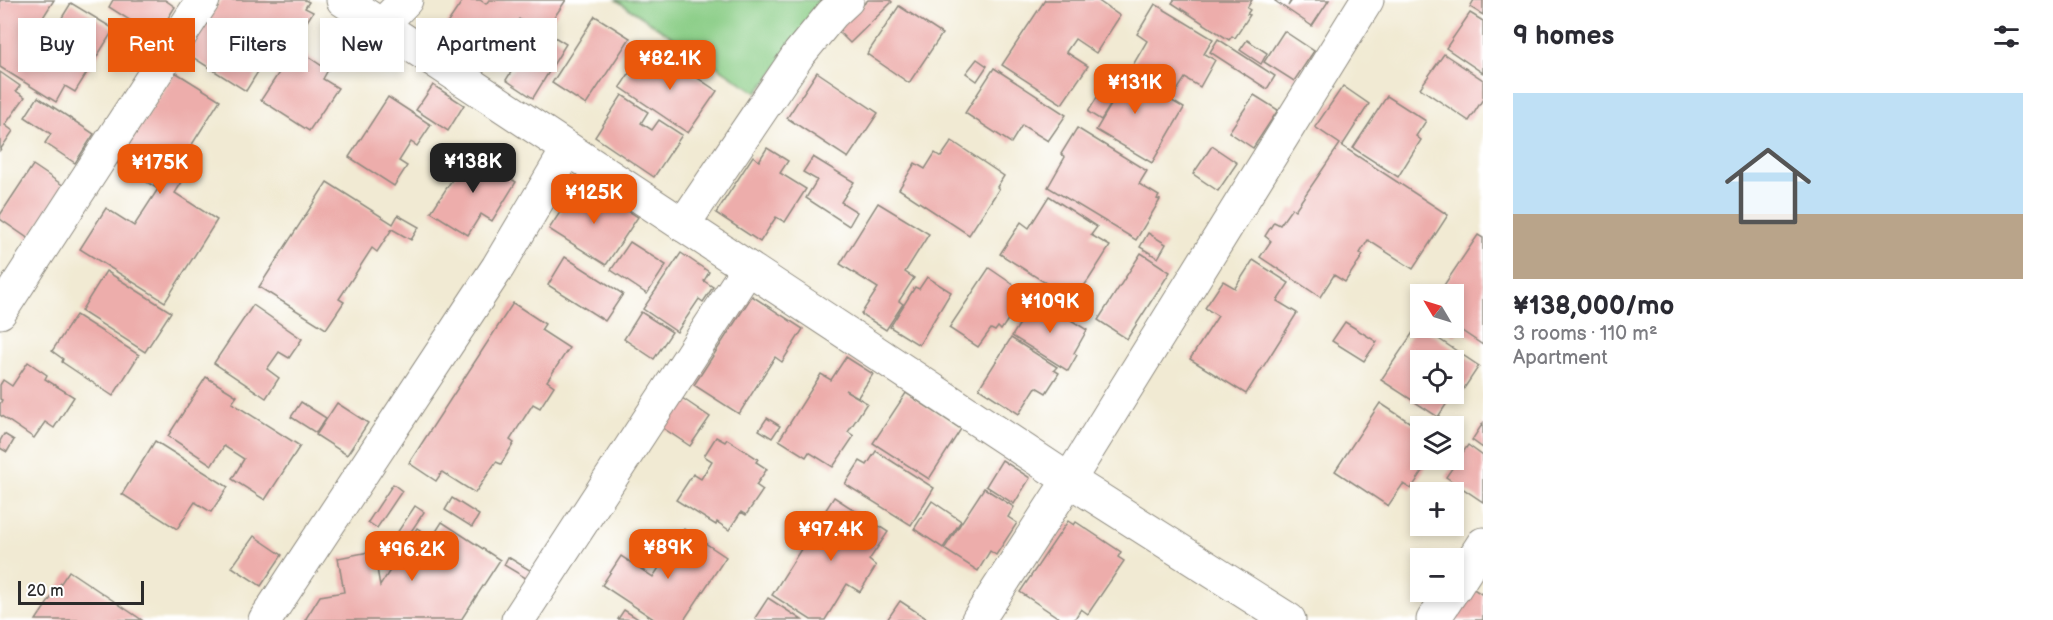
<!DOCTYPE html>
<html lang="en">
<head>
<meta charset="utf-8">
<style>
  body { margin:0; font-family:"Balsamiq Sans",sans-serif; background:#f7f7f7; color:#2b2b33; height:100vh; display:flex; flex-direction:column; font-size:22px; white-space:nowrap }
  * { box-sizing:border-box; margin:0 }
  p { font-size:20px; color:#7c7c81 }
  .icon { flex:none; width:33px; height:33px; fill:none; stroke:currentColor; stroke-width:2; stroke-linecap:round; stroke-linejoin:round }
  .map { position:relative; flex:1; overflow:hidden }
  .side { display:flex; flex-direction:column; background:#fff; width:570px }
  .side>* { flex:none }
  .hud { position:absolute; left:18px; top:18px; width:570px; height:54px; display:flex; gap:12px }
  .needle { width:39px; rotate:308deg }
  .tools { position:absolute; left:1410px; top:284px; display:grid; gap:12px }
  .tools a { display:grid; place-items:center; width:54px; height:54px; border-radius:0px; background:#fff; box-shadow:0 3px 9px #0003; font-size:30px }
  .scale { position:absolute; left:18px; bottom:15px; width:126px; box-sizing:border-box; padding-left:6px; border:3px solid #2b2b2b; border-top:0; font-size:16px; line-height:21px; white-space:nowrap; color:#2b2b2b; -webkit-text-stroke:4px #fff; paint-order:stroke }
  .price { position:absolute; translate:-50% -51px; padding:0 14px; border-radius:12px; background:#ea580c; color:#fff; font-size:20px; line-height:39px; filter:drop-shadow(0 2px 3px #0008) }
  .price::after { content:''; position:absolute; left:50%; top:36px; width:18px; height:14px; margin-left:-9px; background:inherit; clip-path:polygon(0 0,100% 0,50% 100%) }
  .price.current { background:#222; color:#fff }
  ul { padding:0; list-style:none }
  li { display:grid; align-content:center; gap:12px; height:318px; padding:0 30px }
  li+li { border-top:2px solid #e1e1e2 }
  li span { display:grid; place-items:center; height:186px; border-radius:0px; color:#555 }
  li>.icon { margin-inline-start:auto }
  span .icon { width:108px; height:108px; fill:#fffc; stroke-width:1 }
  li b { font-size:26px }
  h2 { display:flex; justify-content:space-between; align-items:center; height:72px; padding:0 30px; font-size:26px }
  .chip { padding:0 21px; border-radius:0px; background:#fff; box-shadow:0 3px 9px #0003; font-size:21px; line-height:54px }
  .chip.current { background:#ea580c; color:#fff }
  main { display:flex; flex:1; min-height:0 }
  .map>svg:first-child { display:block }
  .green { fill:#8bce87; stroke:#5b7c59; stroke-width:1.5 }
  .building { fill:#edadab; fill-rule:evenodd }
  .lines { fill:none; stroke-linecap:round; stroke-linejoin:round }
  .minor-casing { stroke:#8e8a7f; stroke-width:35 }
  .minor { stroke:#fff; stroke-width:33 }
</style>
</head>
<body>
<main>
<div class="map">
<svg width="1483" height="620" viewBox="0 0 1483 620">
  <rect width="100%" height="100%" fill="#fff"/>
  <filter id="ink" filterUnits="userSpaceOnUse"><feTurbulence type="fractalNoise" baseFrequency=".0167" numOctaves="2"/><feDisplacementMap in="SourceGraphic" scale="12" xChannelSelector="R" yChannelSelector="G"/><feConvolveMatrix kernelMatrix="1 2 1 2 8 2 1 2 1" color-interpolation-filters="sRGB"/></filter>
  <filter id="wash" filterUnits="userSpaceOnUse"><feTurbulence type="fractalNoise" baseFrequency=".008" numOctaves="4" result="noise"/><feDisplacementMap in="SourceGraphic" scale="24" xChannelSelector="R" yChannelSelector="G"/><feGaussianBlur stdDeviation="1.35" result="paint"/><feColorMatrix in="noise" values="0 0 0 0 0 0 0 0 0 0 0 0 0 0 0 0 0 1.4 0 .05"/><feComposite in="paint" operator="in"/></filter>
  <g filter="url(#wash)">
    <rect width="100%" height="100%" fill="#f1ead3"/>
    <path class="green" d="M616 0H832L757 93Z"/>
    <g id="blocks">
      <g class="building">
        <path d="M0 0H54L30 38 44 47 71 3 114 29 75 92 65 86 56 102 0 67Z"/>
        <path d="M113 0H165L175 7 156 37 109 7Z"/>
        <path d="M221 0H305L309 2 305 8 313 12 299 34 292 29 290 32 285 28 246 91 186 53Z"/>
        <path d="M463 0H480L486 4 489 0H566L545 31 566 44 533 98 506 80 537 31 519 19 508 35 514 39 493 69 440 34Z"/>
        <path d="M868 0H890L892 2 850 43 837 30Z"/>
        <path d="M1045 0H1097L1120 16 1096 53 1075 39 1066 52 1088 66 1062 104 1002 65Z"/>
        <path d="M1174 0H1252L1247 8 1250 10 1247 14 1250 15 1235 38 1232 36 1229 40 1172 3Z"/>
        <path d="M1276 0H1291L1288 6 1292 0H1329L1312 26 1275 1Z"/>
        <path d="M1474 0H1483V15L1470 7Z"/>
        <path d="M1155 4 1213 39 1204 54 1215 60 1200 87 1185 78 1173 97 1130 70 1147 41 1137 34Z"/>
        <path d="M899 6 942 34 909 83 867 54Z"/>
        <path d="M1470 13 1483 21V73L1446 48Z"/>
        <path d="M595 16 630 38 586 105 552 83Z"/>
        <path d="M1284 31 1314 51 1294 81 1264 62Z"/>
        <path d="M1218 39 1275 76 1267 89 1210 52Z"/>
        <path d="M1247 40 1267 53 1261 64 1240 50Z"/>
        <path d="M295 48 328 70 323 79 338 88 309 131 261 100Z"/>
        <path d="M657 51 717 91 688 133 620 87 632 69 640 75Z"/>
        <path d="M1444 54 1483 80V99L1469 121 1420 88Z"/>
        <path d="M977 59 987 66 977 81 966 73Z"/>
        <path d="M994 68 1066 115 1048 141 1022 125 1011 143 965 113Z"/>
        <path d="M1114 70 1127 78 1129 75 1184 108 1152 163 1096 130 1118 93 1101 120 1088 112Z"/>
        <path d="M0 72 20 86 16 91 25 97 5 125 13 131 0 150Z"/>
        <path d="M175 72 220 100 191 146 201 152 175 193 217 220 165 302 80 249 106 208 134 226 158 189 117 163Z"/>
        <path d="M817 72 878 113 848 158 787 118Z"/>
        <path d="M433 85 464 105 448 131 416 110Z"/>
        <path d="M1343 86 1369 104 1342 146 1448 215 1413 269 1368 240 1360 253 1363 255 1345 282 1334 275 1320 297 1260 257 1271 241 1265 236 1274 222 1280 225 1292 208 1295 210 1340 144 1315 127Z"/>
        <path d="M622 95 648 112 641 123 652 130 659 120 682 135 654 177 595 137Z"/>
        <path d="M1254 95 1278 110 1253 148 1229 132Z"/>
        <path d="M1387 96 1426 121 1416 136 1421 140 1398 177 1353 148Z"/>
        <path d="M38 97 94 134 75 163 45 143 51 134 25 117Z"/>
        <path d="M388 97 431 125 417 146 411 142 399 161 407 166 394 186 349 157Z"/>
        <path d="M1077 128 1147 171 1139 184 1159 196 1157 199 1160 200 1136 240 1048 187 1065 157 1061 154Z"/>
        <path d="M952 141 1004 176 997 187 999 189 969 235 899 189 915 163 925 169 935 153 941 157Z"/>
        <path d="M1212 146 1237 163 1218 191 1193 174Z"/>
        <path d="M767 148 788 161 780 173 806 189 785 222 776 217 760 242 716 213 753 156 759 161Z"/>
        <path d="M470 152 516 182 492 221 481 214 468 235 431 212Z"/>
        <path d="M813 157 854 182 841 202 857 212 849 226 806 198 817 180 803 172Z"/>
        <path d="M33 165 64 186 29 239 0 219V215Z"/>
        <path d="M327 182 393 224 398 215 419 227 411 240 392 229 377 252 372 248 339 299 344 302 326 329 259 287Z"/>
        <path d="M594 189 638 217 606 265 549 229 570 197 584 206Z"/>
        <path d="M1049 196 1097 227 1091 235 1110 246 1089 279 1075 298 1057 286 1055 289 1000 254 1021 222 1029 228Z"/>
        <path d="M878 203 929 234 905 272 914 278 899 301 903 304 886 330 861 314 878 288 840 264Z"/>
        <path d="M1148 233 1166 244 1158 258 1140 247Z"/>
        <path d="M1478 235 1483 238V345L1459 329 1455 336 1442 327H1454V294H1438Z"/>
        <path d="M630 242 666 265 647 294 611 270Z"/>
        <path d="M681 253 709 272 704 281 713 287 703 302 699 299 677 332 643 309Z"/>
        <path d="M1141 253 1170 272 1127 339 1098 320Z"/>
        <path d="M565 257 623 294 605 321 548 285Z"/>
        <path d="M1253 260 1289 283 1277 301 1297 313 1246 394 1190 359 1218 316 1205 308 1223 281 1235 288Z"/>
        <path d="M989 268 1030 296 1016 318 1011 315 1001 330 998 327 995 331 991 329 978 347 949 328Z"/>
        <path d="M106 271 171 312 145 352 81 311Z"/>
        <path d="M927 277 951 292 919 345 890 327 915 287 919 289Z"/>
        <path d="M752 296 803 329 782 362 775 357 739 414 694 385Z"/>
        <path d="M1036 298 1087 330 1074 353 1077 355 1068 371 1012 336Z"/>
        <path d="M513 303 545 324 541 330 569 348 547 381 554 386 540 408 533 404 510 440 514 443 501 464 496 462 475 493 442 472 436 481 409 463Z"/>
        <path d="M253 305 302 339 289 358 279 352 267 369 279 378 266 398 214 363Z"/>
        <path d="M641 312 672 332 654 359 624 339Z"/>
        <path d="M76 315 139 355 113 396 62 362 63 359 52 351Z"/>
        <path d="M1345 322 1377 342 1364 361 1332 341Z"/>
        <path d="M1418 325 1479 366 1463 390 1458 386 1438 417 1381 380ZM1420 360H1454V393H1420Z"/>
        <path d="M1011 338 1057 367 1054 370 1059 373 1046 393 1036 387 1019 414 979 388Z"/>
        <path d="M846 357 873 374 858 397 845 390 867 403 848 432 854 436 833 467 809 452 806 457 779 440 821 374 831 380Z"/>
        <path d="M28 362 47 375 45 379 74 397 54 428 45 422 34 438 0 415V404L2 400 0 399V385L3 380 12 386Z"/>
        <path d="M206 377 237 396 232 403 300 446 265 500 232 479 244 459 224 446 212 465 168 436Z"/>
        <path d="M906 393 961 429 929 479 873 443Z"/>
        <path d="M682 398 710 417 690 446 663 428Z"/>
        <path d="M301 402 326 418 316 433 291 417Z"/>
        <path d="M337 403 368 423 347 455 316 435Z"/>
        <path d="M1380 403 1420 429V459H1431L1411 489 1403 484 1388 506 1335 471Z"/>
        <path d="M767 418 780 426 772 438 759 430Z"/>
        <path d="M1483 423V448L1472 440Z"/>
        <path d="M4 434 14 440 7 452 0 448V441Z"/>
        <path d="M716 437 725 442 727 439 758 459 756 462 767 469 756 485 763 490 746 515 741 512 729 530 717 522 716 525 676 500 693 474 701 479 712 461 704 456Z"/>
        <path d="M155 441 228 487 211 512 195 502 177 529 122 494Z"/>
        <path d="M1468 445 1483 456V502L1446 477Z"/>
        <path d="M876 451 934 488 911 525 845 484 860 461 867 465Z"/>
        <path d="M1002 460 1030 478 1014 504 986 486Z"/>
        <path d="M393 484 402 491 377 528 368 522Z"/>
        <path d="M984 488 1014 507 1008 517 1017 523 996 555 990 551 978 571 944 549Z"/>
        <path d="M834 497 888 532 869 560 876 566 860 592 847 584 825 620H811L772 595Z"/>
        <path d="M452 498 479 515 472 527 445 510Z"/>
        <path d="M932 501 961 521 943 548 914 529Z"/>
        <path d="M415 506 424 512 404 542 395 536Z"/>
        <path d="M1068 521 1074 525 1076 522 1121 552 1118 557 1124 561 1088 614 1081 609 1074 620H1062L1020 592Z"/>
        <path d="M442 522 500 560 461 620H305L320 596 344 592 338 558 374 551 380 586 417 528 432 538Z"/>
        <path d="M684 529 726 557 684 620H655L602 585 621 556 653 577Z"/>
        <path d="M254 536 282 555 261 586 232 567Z"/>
        <path d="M508 557 533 572 529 580 504 565Z"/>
        <path d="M69 571 142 620H36Z"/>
        <path d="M1472 588 1483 595V620H1451Z"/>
        <path d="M768 598 802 620H757L755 618Z"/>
        <path d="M900 601 929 620H887Z"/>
        <path d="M624 610 640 620 618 619Z"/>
      </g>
    </g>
  </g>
  <g filter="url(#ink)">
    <use href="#blocks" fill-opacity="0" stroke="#8e8a7f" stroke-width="1.5"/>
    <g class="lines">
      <g class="minor-casing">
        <g id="minor">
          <path d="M343 0 1069 480 1289 620"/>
          <path d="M382 25 406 0"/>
          <path d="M683 225 799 54 832 14 847 0"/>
          <path d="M0 312 203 0"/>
          <path d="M1454 589 1483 544"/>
          <path d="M265 620 498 267 568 149"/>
          <path d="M518 620 748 268"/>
          <path d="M978 620 1069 480 1367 0"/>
          <path d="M1433 620 1452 591"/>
        </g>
      </g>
      <use href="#minor" class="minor"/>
    </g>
  </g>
</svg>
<div class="tools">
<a><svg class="needle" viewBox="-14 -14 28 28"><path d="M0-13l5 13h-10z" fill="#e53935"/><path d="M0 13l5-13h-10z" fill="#7c7c81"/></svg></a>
<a><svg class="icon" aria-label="locate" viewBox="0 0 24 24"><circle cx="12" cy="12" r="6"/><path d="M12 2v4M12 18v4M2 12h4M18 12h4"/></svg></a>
<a><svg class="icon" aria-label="layers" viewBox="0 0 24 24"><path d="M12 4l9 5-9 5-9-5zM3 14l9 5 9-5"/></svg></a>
<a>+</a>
<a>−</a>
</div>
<div class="scale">20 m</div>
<b class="price" style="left:670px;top:91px">¥82.1K</b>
<b class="price" style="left:1135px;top:115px">¥131K</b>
<b class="price current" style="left:473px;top:194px">¥138K</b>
<b class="price" style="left:160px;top:195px">¥175K</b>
<b class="price" style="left:594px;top:225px">¥125K</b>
<b class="price" style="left:1050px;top:334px">¥109K</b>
<b class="price" style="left:831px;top:562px">¥97.4K</b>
<b class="price" style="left:668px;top:580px">¥89K</b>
<b class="price" style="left:412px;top:582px">¥96.2K</b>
<div class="hud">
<a class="chip">Buy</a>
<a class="chip current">Rent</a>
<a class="chip">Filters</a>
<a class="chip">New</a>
<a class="chip">Apartment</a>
</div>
</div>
<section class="side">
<h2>9 homes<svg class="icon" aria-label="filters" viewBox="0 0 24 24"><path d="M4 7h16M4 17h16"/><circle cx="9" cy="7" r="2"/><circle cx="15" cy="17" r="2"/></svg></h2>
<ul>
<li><span style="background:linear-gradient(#bfe0f5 65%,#b9a48a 0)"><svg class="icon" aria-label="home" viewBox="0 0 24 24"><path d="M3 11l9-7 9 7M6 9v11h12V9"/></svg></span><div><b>¥138,000/mo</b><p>3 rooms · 110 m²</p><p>Apartment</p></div></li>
</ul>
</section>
</main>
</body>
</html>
